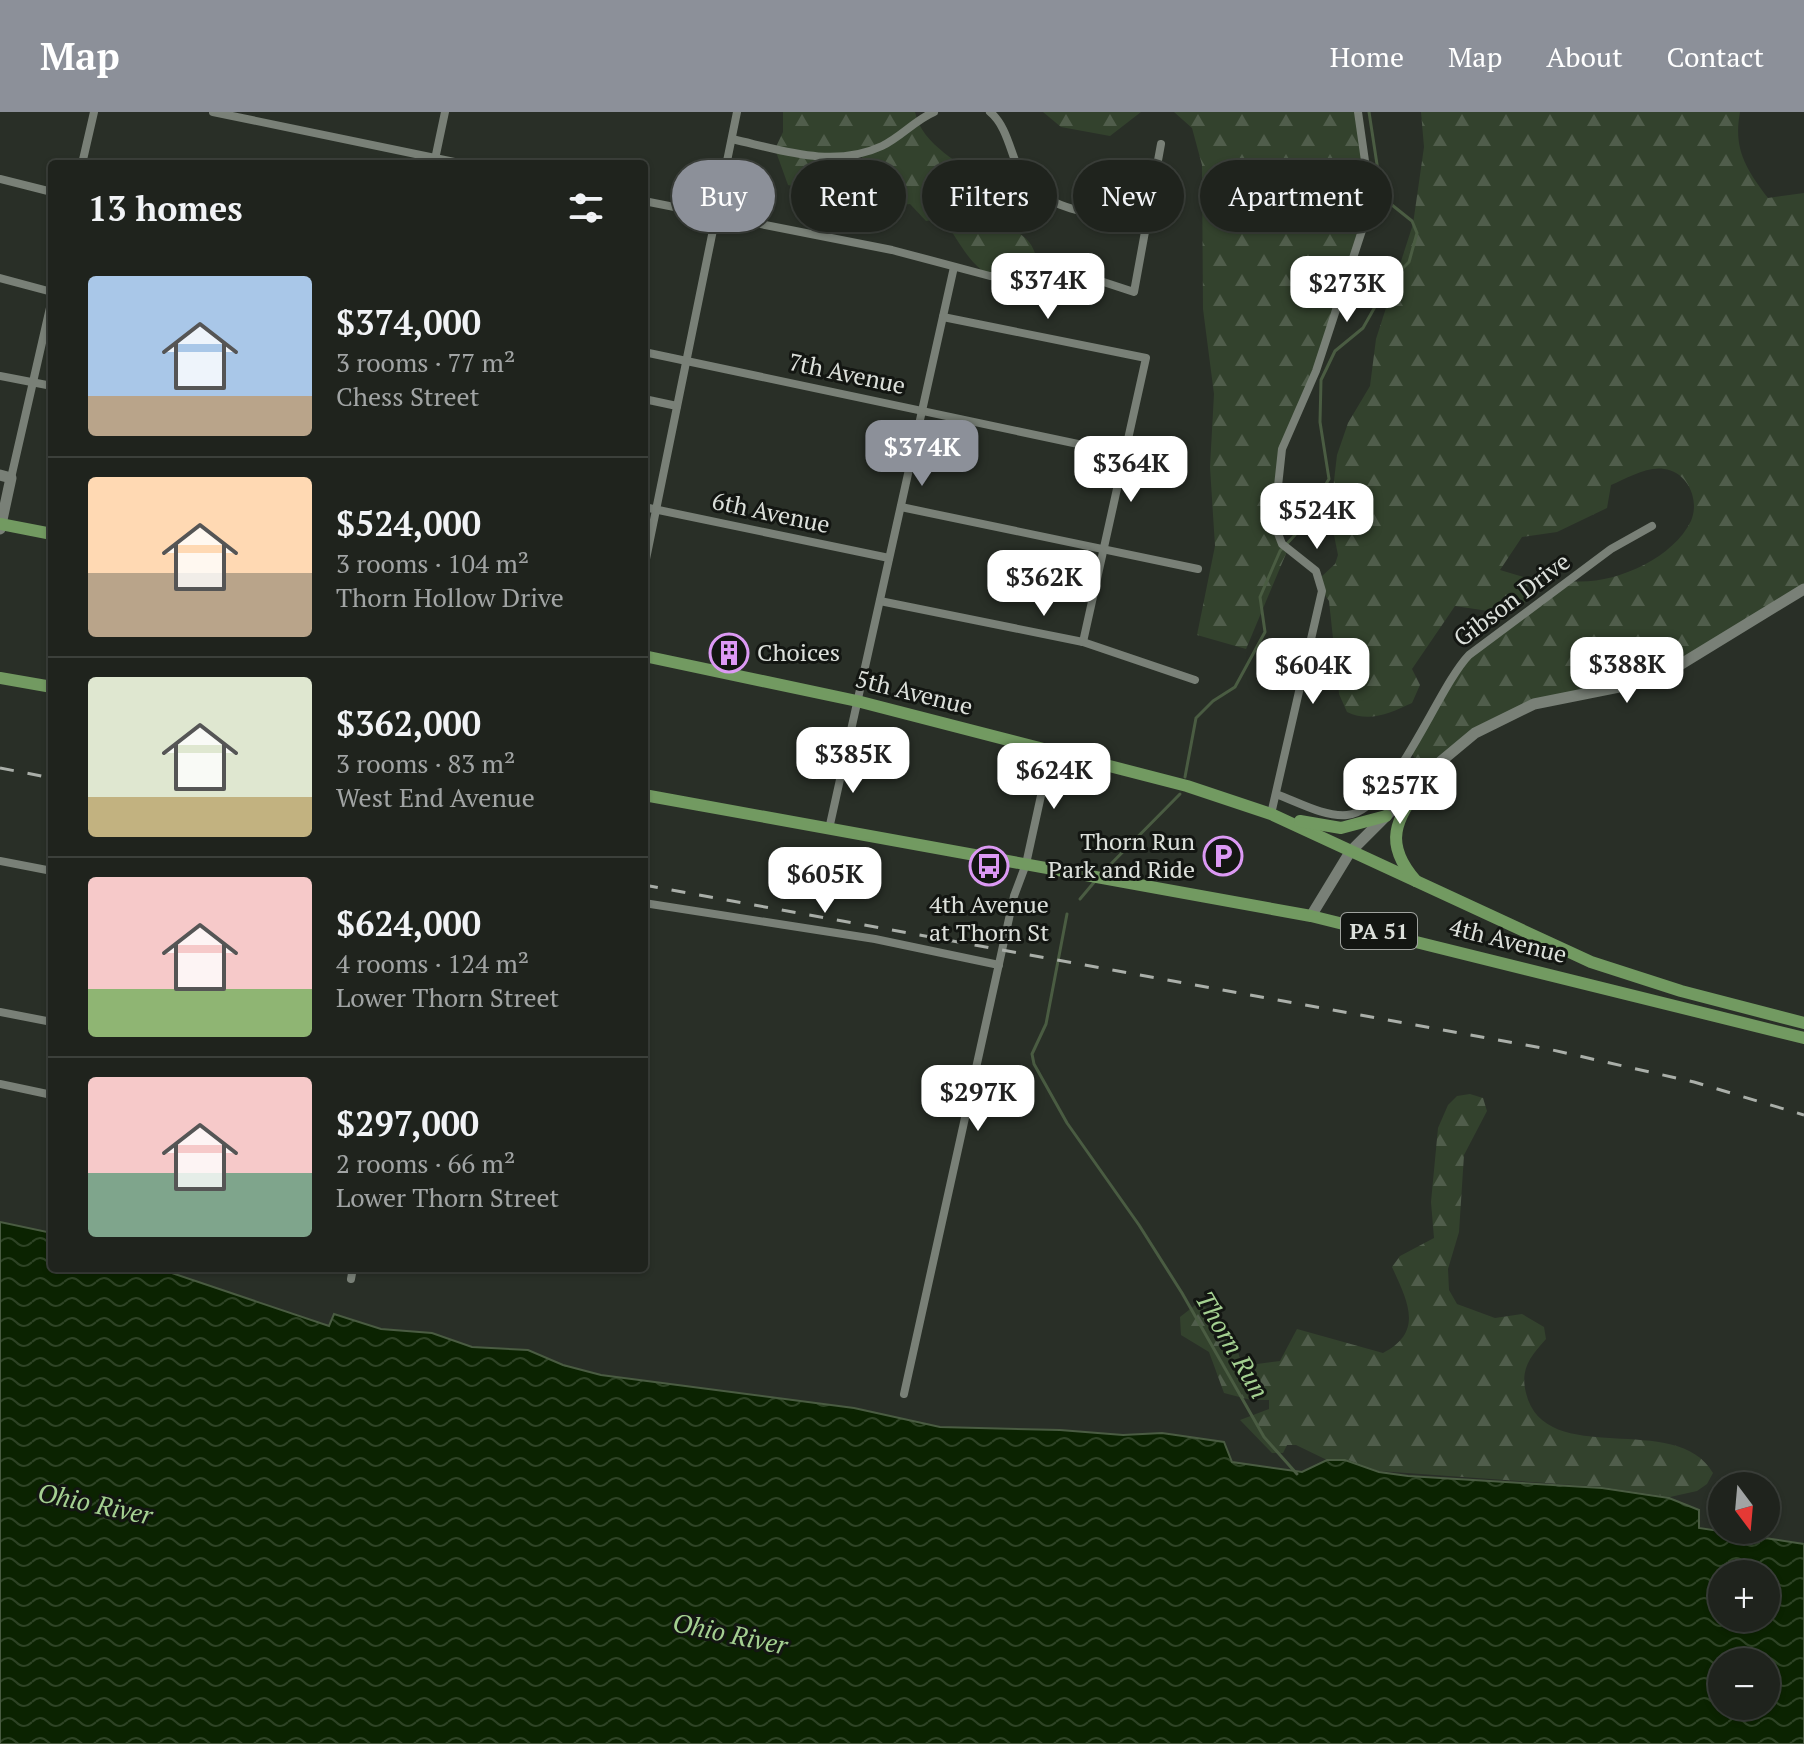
<!DOCTYPE html>
<html lang="en">
<head>
<meta charset="utf-8">
<style>
  body { margin:0; font-family:"PT Serif",serif; background:#2c2f2a; color:#f1f3f6; height:100vh; display:flex; flex-direction:column; font-size:30px; white-space:nowrap }
  * { box-sizing:border-box; margin:0 }
  p { font-size:26px; color:#a1a4a4 }
  .icon { flex:none; width:44px; height:44px; fill:none; stroke:currentColor; stroke-width:2; stroke-linecap:round; stroke-linejoin:round }
  .map { position:relative; flex:1; overflow:hidden }
  .sheet { position:absolute; left:48px; top:48px; width:600px; height:1112px; display:flex; flex-direction:column; background:#1f231d; border-radius:8px; box-shadow:0 2px 6px #0004,0 0 0 2px #3c403b }
  .sheet>* { flex:none }
  .banner { position:absolute; left:672px; top:48px; width:760px; height:72px; display:flex; gap:16px }
  .needle { width:52px; rotate:164deg }
  .controls { position:absolute; left:1708px; top:1360px; display:grid; gap:16px }
  .controls a { display:grid; place-items:center; width:72px; height:72px; border-radius:50%; background:#1f231d; box-shadow:0 2px 6px #0004,0 0 0 2px #3c403b; font-size:40px }
  .price { position:absolute; translate:-50% -68px; padding:0 18px; border-radius:16px; background:#fff; color:#222; font-size:26px; line-height:52px; filter:drop-shadow(0 2px 4px #0008) }
  .price::after { content:''; position:absolute; left:50%; top:48px; width:24px; height:18px; margin-left:-12px; background:inherit; clip-path:polygon(0 0,100% 0,50% 100%) }
  .price.on { background:#8c9099; color:#fff }
  ul { padding:0; list-style:none }
  li { display:flex; align-items:center; gap:24px; height:200px; padding:0 40px }
  li+li { border-top:2px solid #3c403b }
  li span { display:grid; place-items:center; flex:none; width:224px; height:160px; border-radius:8px; color:#555 }
  li>.icon { margin-inline-start:auto }
  span .icon { width:96px; height:96px; fill:#fffc; stroke-width:1 }
  li b { font-size:34px }
  h2 { display:flex; justify-content:space-between; align-items:center; height:96px; padding:0 40px; font-size:34px }
  .tag { padding:0 28px; border-radius:36px; background:#1f231d; box-shadow:0 2px 6px #0004,0 0 0 2px #3c403b; font-size:28px; line-height:72px }
  .tag.on { background:#8c9099; color:#fff }
  header { display:flex; align-items:center; gap:48px; box-sizing:border-box; height:112px; padding:0 40px; background:#8c9099; color:#fff }
  header strong { font-size:38px }
  nav { display:flex; gap:44px; margin-inline-start:auto; font-size:28px }
  .map>svg:first-child { display:block }
  .forest { fill:url(#forest-firs); fill-rule:evenodd }
  .water { fill:url(#water-waves); stroke:#4a5c42; stroke-width:2; fill-rule:evenodd }
  .lines { fill:none; stroke-linecap:round; stroke-linejoin:round }
  .stream { stroke:#4a5c42; stroke-width:3 }
  .street { stroke:#798077; stroke-width:8 }
  .secondary { stroke:#798077; stroke-width:11 }
  .primary { stroke:#729a61; stroke-width:12 }
  .rail { stroke:#aaafa9; stroke-width:3; stroke-dasharray:14 14; stroke-linecap:butt }
  .labels { text-anchor:middle; stroke-width:6; stroke-linejoin:round; paint-order:stroke }
  .shield { fill:#131612; stroke:#a0a39f; stroke-width:2 }
  .shield-label { font-size:22px; font-weight:bold; fill:#dce0db }
  .street-label { font-size:24px; fill:#dce0db; stroke:#131612 }
  .poi-label { font-size:24px; fill:#dce0db; stroke:#131612; text-anchor:start }
  .water-label { font-size:26px; font-style:italic; fill:#a4d091; stroke:#131612 }
</style>
</head>
<body>
<header>
<strong>Map</strong>
<nav><a>Home</a><a>Map</a><a>About</a><a>Contact</a></nav>
</header>
<div class="map">
<svg width="1804" height="1632" viewBox="0 0 1804 1632">
  <defs>
    <pattern id="forest-firs" width="22" height="20" patternUnits="userSpaceOnUse" patternTransform="scale(2)"><rect width="22" height="20" fill="#33422d"/><path d="M5 1l3.5 6h-7zM16 11l3.5 6h-7z" fill="#505d4b"/></pattern>
    <pattern id="water-waves" width="16" height="10" patternUnits="userSpaceOnUse" patternTransform="scale(2)"><rect width="16" height="10" fill="#0b2301"/><path d="M0 5q4-4 8 0t8 0" fill="none" stroke="#2e4325"/></pattern>
  </defs>
  <rect width="100%" height="100%" fill="#292f27"/>
  <g class="forest">
    <path d="M783 0H915C922 34 962 51 987 72L999 71 1004 75C1008 86 1002 96 1006 107 1011 119 1021 120 1029 130 1039 142 1038 164 1041 179L1038 185C1022 187 1016 179 1003 172 969 155 964 136 943 107L926 109 910 92 881 95 862 90 842 95 824 80 788 73 775 37 783 20ZM862 42 863 75 858 81 841 78 846 45Z"/>
    <path d="M1043 0H1141L1110 24 1061 15Z"/>
    <path d="M1174 0H1358L1372 80 1316 259 1287 322 1274 411 1288 437 1246 537 1197 523 1215 434 1210 355 1214 282 1203 197 1202 53 1192 16Z"/>
    <path d="M1421 0H1740C1733 37 1746 57 1768 86L1804 81V477L1662 562 1505 603 1426 665 1411 640 1459 553 1570 469C1611 474 1672 448 1691 409 1700 388 1688 360 1664 357 1647 354 1626 367 1611 373L1607 396 1557 420 1522 425 1500 458 1527 466 1528 489 1495 500 1455 494 1412 557 1420 573 1412 591C1390 601 1370 611 1347 600L1339 582 1329 489 1322 479 1320 466 1335 452 1338 443 1330 403 1337 343 1348 311 1370 274 1376 227 1413 112 1424 35Z"/>
    <path d="M1470 982 1483 986 1487 999 1464 1043 1459 1120 1448 1157 1449 1178 1457 1192 1495 1206 1522 1202 1544 1215 1546 1227C1530 1245 1520 1257 1526 1281 1545 1359 1677 1297 1713 1361L1707 1372 1697 1379 1670 1385 1602 1375 1379 1359 1345 1347 1327 1348 1296 1333H1287L1283 1341H1272L1240 1308 1269 1297V1288H1251L1224 1281 1209 1240 1181 1223 1180 1205 1198 1191C1217 1200 1219 1217 1235 1229L1242 1254 1280 1249 1297 1217 1383 1241C1424 1220 1408 1190 1392 1155L1400 1144 1434 1126 1431 1090 1438 1016 1448 993 1457 984Z"/>
  </g>
  <path class="water" d="M0 1110 52 1121V1156H157L329 1214 334 1202 381 1217 432 1221 472 1235 528 1238 563 1253 601 1263 854 1296 940 1315 1060 1318 1123 1323 1162 1321 1224 1330 1232 1350 1302 1360 1327 1348H1345L1379 1360 1408 1364 1602 1376 1669 1386 1699 1398V1416L1804 1432V1632H0ZM1722 1462H1766V1506H1722ZM1722 1550H1766V1594H1722Z"/>
  <g class="lines">
    <g class="stream">
      <path d="M1185 665 1196 606 1213 589 1235 575 1265 520 1260 485 1280 439 1295 423 1329 367 1320 310 1321 268 1335 239 1363 216 1389 170 1409 150 1417 121 1412 109 1382 85 1369 0"/>
      <path d="M1101 762 1180 682"/>
      <path d="M1080 787 1096 768"/>
      <path d="M1067 802 1046 912 1032 942 1034 952 1067 1011 1139 1113 1182 1181 1264 1325 1297 1362"/>
    </g>
    <g class="street">
      <path d="M213 0 464 52"/>
      <path d="M990 0C1006 13 1010 38 1018 56 1040 102 1103 102 1147 112"/>
      <path d="M732 27C781 38 833 57 882 34 901 25 915 8 934 0"/>
      <path d="M82 52 94 0"/>
      <path d="M434 52 445 0"/>
      <path d="M0 67 52 80"/>
      <path d="M644 89 892 138 990 164 1028 167 1076 161 1134 180 1161 32"/>
      <path d="M0 166 52 180"/>
      <path d="M943 205 1146 246 1083 530"/>
      <path d="M644 240 1182 354"/>
      <path d="M0 264 52 274"/>
      <path d="M644 287 677 294"/>
      <path d="M11 366 52 187"/>
      <path d="M644 395 889 446"/>
      <path d="M901 395 1198 457"/>
      <path d="M644 457 737 0"/>
      <path d="M880 489 1083 530 1195 568"/>
      <path d="M1276 682C1298 690 1324 705 1347 703 1393 699 1437 576 1469 543L1611 437 1652 414"/>
      <path d="M1271 702 1322 479 1316 459 1282 432 1274 411 1282 337 1316 259 1371 91 1358 0"/>
      <path d="M829 717 954 155"/>
      <path d="M0 749 52 759"/>
      <path d="M644 791 875 827 999 853"/>
      <path d="M0 900 52 910"/>
      <path d="M0 972 52 983"/>
      <path d="M351 1167 353 1156"/>
      <path d="M904 1282 1014 784 1026 752 1051 638"/>
    </g>
    <g class="secondary">
      <path d="M0 363 11 366 0 417"/>
      <path d="M1311 804 1350 740 1439 651 1475 621 1534 592 1644 570 1678 554 1804 477"/>
    </g>
    <g class="primary">
      <path d="M0 412 52 422"/>
      <path d="M644 544 857 589 1187 674 1271 702 1591 850 1681 879 1804 911"/>
      <path d="M0 566 52 575"/>
      <path d="M644 683 1311 804 1804 926"/>
      <path d="M1300 709 1341 716 1386 704"/>
      <path d="M1416 769C1379 727 1400 704 1426 665"/>
    </g>
    <g class="rail">
      <path d="M0 656 52 666"/>
      <path d="M644 773 1548 937 1694 970 1804 1003"/>
    </g>
  </g>
  <defs>
    <g id="building-ring" transform="scale(2)"><circle r="9.5" fill="#131612" stroke="#dc99f4" stroke-width="1.5"/><path d="M-4-6H4V6H1V3H-1V6H-4ZM-2.5-4.3h1.7v1.8h-1.7ZM.8-4.3h1.7v1.8H.8ZM-2.5-1h1.7V.8h-1.7ZM.8-1h1.7V.8H.8Z" fill="#dc99f4"/></g>
    <g id="parking-ring" transform="scale(2)"><circle r="9.5" fill="#131612" stroke="#dc99f4" stroke-width="1.5"/><path d="M-3.5-5.5H1a3.5 3.5 0 0 1 0 7H-1V5.5H-3.5ZM-1-3.4V-.6H.8a1.4 1.4 0 0 0 0-2.8Z" fill="#dc99f4"/></g>
    <g id="bus-ring" transform="scale(2)"><circle r="9.5" fill="#131612" stroke="#dc99f4" stroke-width="1.5"/><path d="M-5-6H5V4H4V6H2V4H-2V6H-4V4H-5ZM-3.5-4V0h7V-4ZM-3.5 1.2v1.5H-2V1.2ZM2 1.2v1.5H3.5V1.2Z" fill="#dc99f4"/></g>
  </defs>
  <g fill-rule="evenodd">
    <use href="#building-ring" x="729" y="541"/>
    <use href="#parking-ring" x="1223" y="744"/>
    <use href="#bus-ring" x="989" y="754"/>
  </g>
  <g class="labels">
    <rect class="shield" x="1341" y="801" width="76" height="36" rx="6"/>
    <g class="shield-label">
      <text x="1379" y="827">PA 51</text>
    </g>
    <g class="street-label">
      <text transform="translate(847 262) rotate(12)" y="8">7th Avenue</text>
      <text transform="translate(771 401) rotate(12)" y="8">6th Avenue</text>
      <text transform="translate(1512 488) rotate(-37)" y="8">Gibson Drive</text>
      <text transform="translate(914 581) rotate(14)" y="8">5th Avenue</text>
      <text transform="translate(1508 829) rotate(14)" y="8">4th Avenue</text>
    </g>
    <g class="poi-label">
      <text x="757" y="549">Choices</text>
      <text x="1195" y="738" text-anchor="end">Thorn Run<tspan x="1195" dy="28">Park and Ride</tspan></text>
      <text x="989" y="801" text-anchor="middle">4th Avenue<tspan x="989" dy="28">at Thorn St</tspan></text>
    </g>
    <g class="water-label">
      <text transform="translate(1232 1233) rotate(60)" y="9">Thorn Run</text>
      <text transform="translate(95 1392) rotate(12)" y="9">Ohio River</text>
      <text transform="translate(730 1522) rotate(12)" y="9">Ohio River</text>
    </g>
  </g>
</svg>
<div class="controls">
<a><svg class="needle" viewBox="-14 -14 28 28"><path d="M0-13l5 13h-10z" fill="#e53935"/><path d="M0 13l5-13h-10z" fill="#a1a4a4"/></svg></a>
<a>+</a>
<a>−</a>
</div>
<b class="price" style="left:1048px;top:209px">$374K</b>
<b class="price" style="left:1347px;top:212px">$273K</b>
<b class="price on" style="left:922px;top:376px">$374K</b>
<b class="price" style="left:1131px;top:392px">$364K</b>
<b class="price" style="left:1317px;top:439px">$524K</b>
<b class="price" style="left:1044px;top:506px">$362K</b>
<b class="price" style="left:1627px;top:593px">$388K</b>
<b class="price" style="left:1313px;top:594px">$604K</b>
<b class="price" style="left:853px;top:683px">$385K</b>
<b class="price" style="left:1054px;top:699px">$624K</b>
<b class="price" style="left:1400px;top:714px">$257K</b>
<b class="price" style="left:825px;top:803px">$605K</b>
<b class="price" style="left:978px;top:1021px">$297K</b>
<div class="banner">
<a class="tag on">Buy</a>
<a class="tag">Rent</a>
<a class="tag">Filters</a>
<a class="tag">New</a>
<a class="tag">Apartment</a>
</div>
<section class="sheet">
<h2>13 homes<svg class="icon" aria-label="filters" viewBox="0 0 24 24"><path d="M4 7h16M4 17h16"/><circle cx="9" cy="7" r="2"/><circle cx="15" cy="17" r="2"/></svg></h2>
<ul>
<li><span style="background:linear-gradient(#a9c7e8 75%,#b9a48a 0)"><svg class="icon" aria-label="home" viewBox="0 0 24 24"><path d="M3 11l9-7 9 7M6 9v11h12V9"/></svg></span><div><b>$374,000</b><p>3 rooms · 77 m²</p><p>Chess Street</p></div></li>
<li><span style="background:linear-gradient(#ffd9b3 60%,#b9a48a 0)"><svg class="icon" aria-label="home" viewBox="0 0 24 24"><path d="M3 11l9-7 9 7M6 9v11h12V9"/></svg></span><div><b>$524,000</b><p>3 rooms · 104 m²</p><p>Thorn Hollow Drive</p></div></li>
<li><span style="background:linear-gradient(#dfe7d0 75%,#c2b280 0)"><svg class="icon" aria-label="home" viewBox="0 0 24 24"><path d="M3 11l9-7 9 7M6 9v11h12V9"/></svg></span><div><b>$362,000</b><p>3 rooms · 83 m²</p><p>West End Avenue</p></div></li>
<li><span style="background:linear-gradient(#f6c9c9 70%,#8fb573 0)"><svg class="icon" aria-label="home" viewBox="0 0 24 24"><path d="M3 11l9-7 9 7M6 9v11h12V9"/></svg></span><div><b>$624,000</b><p>4 rooms · 124 m²</p><p>Lower Thorn Street</p></div></li>
<li><span style="background:linear-gradient(#f6c9c9 60%,#7fa58c 0)"><svg class="icon" aria-label="home" viewBox="0 0 24 24"><path d="M3 11l9-7 9 7M6 9v11h12V9"/></svg></span><div><b>$297,000</b><p>2 rooms · 66 m²</p><p>Lower Thorn Street</p></div></li>
</ul>
</section>
</div>
</body>
</html>
